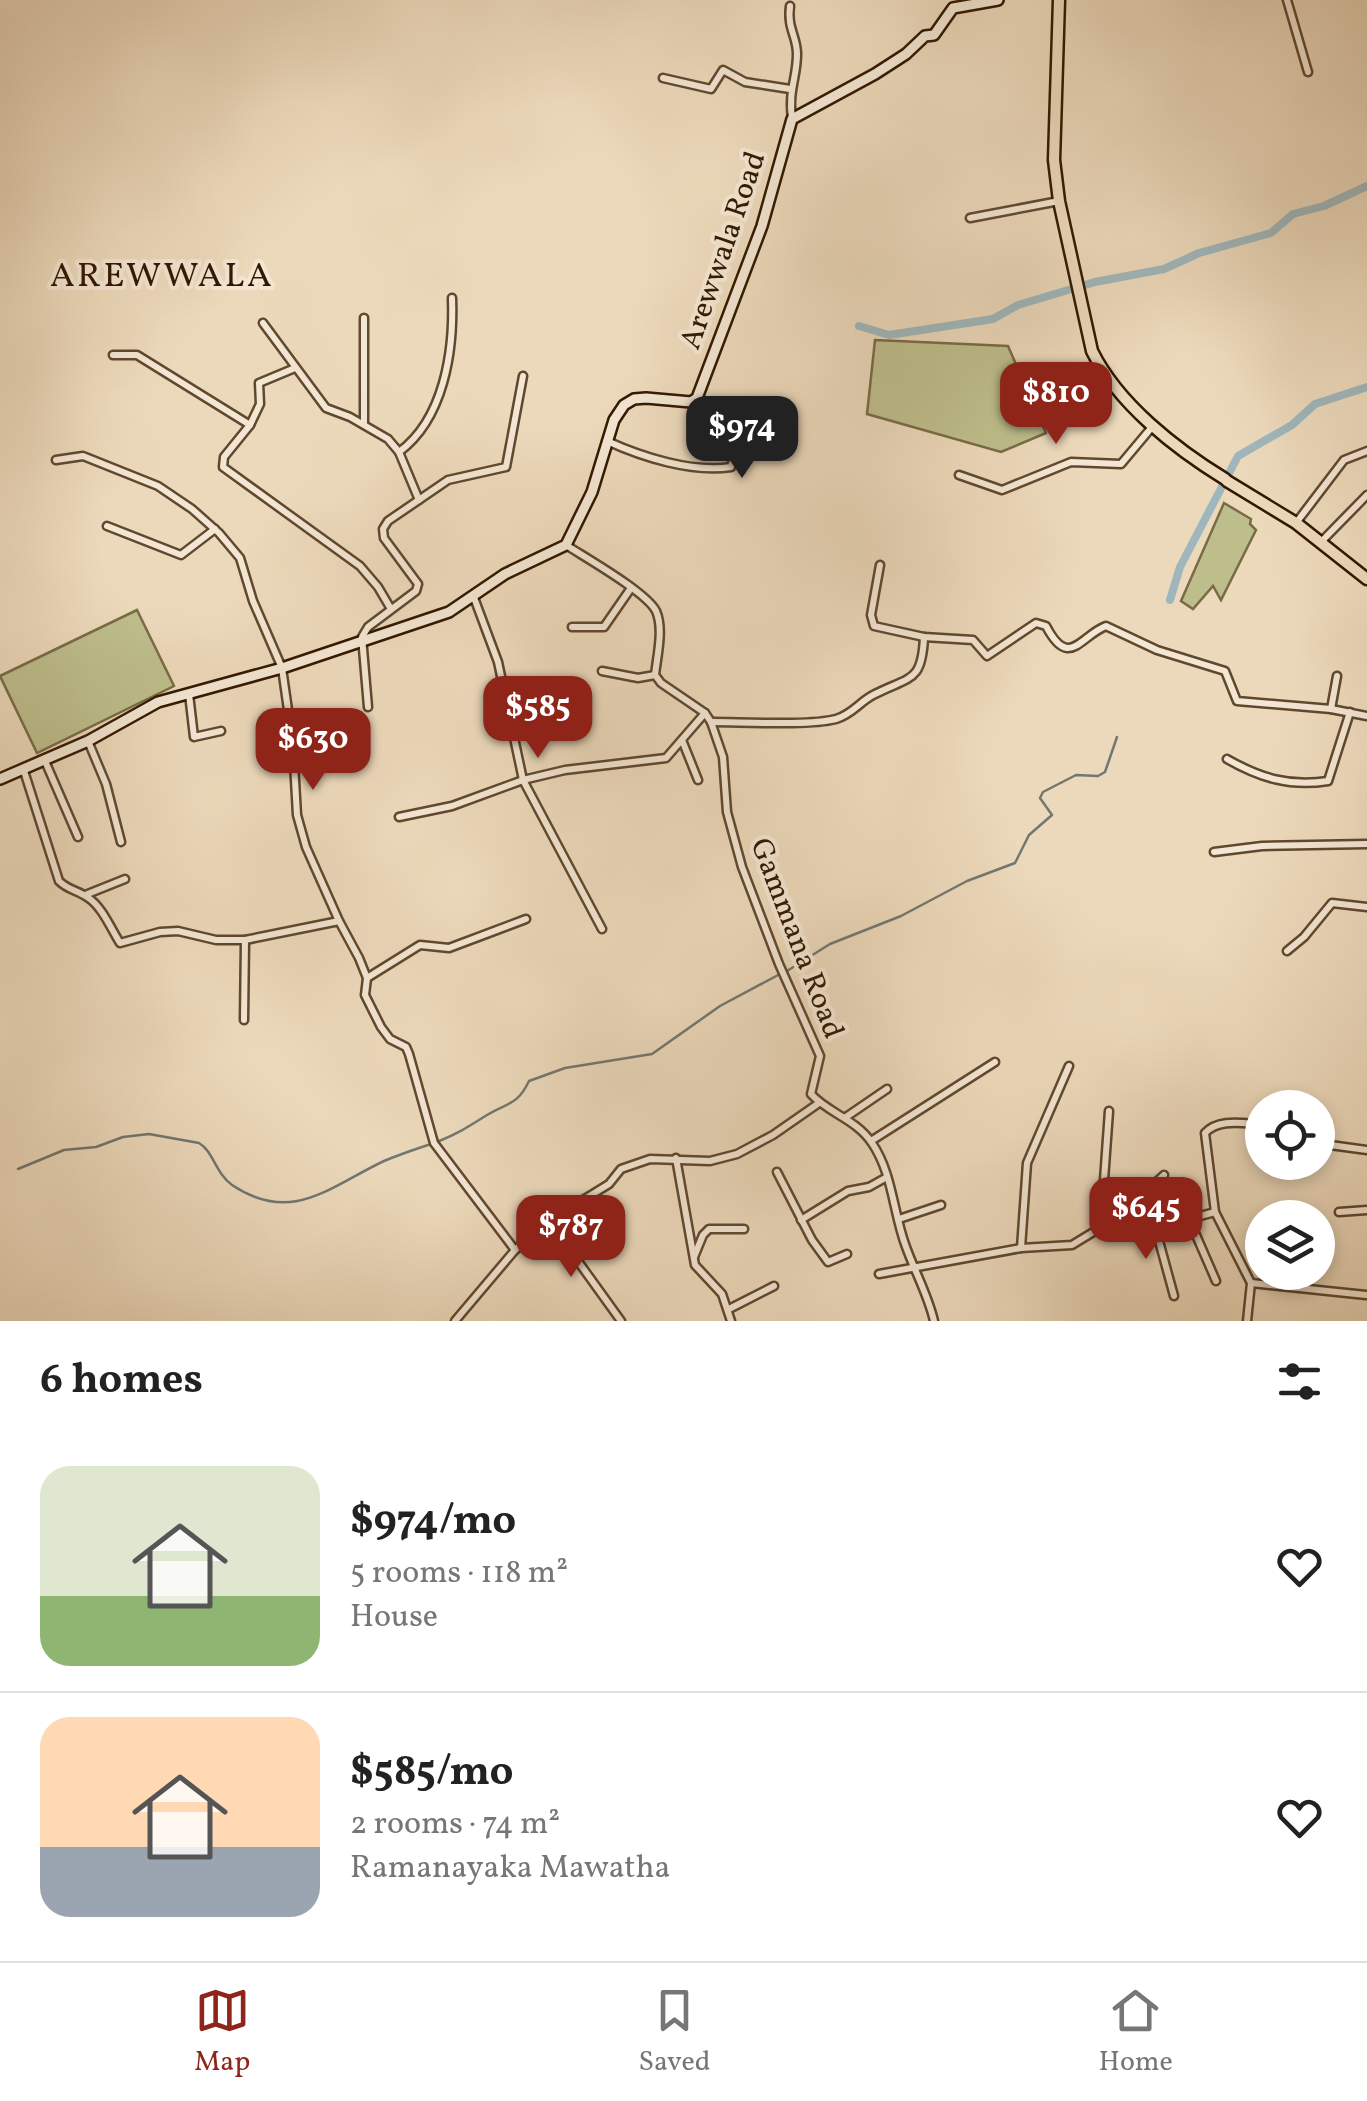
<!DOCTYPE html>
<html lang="en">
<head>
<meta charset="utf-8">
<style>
  body { margin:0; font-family:Vollkorn,serif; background:#f2f2f2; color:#222; height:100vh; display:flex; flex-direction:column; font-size:38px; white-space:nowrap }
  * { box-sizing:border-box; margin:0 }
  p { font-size:32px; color:#767676 }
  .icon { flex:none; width:55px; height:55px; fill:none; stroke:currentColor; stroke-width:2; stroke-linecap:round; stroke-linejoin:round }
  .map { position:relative; height:1321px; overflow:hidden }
  .panel { display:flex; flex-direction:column; background:#fff; flex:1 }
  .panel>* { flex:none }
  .buttons { position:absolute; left:1245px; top:1090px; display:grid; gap:20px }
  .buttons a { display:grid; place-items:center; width:90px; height:90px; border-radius:50%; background:#fff; box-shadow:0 5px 15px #0003; font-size:50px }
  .price { position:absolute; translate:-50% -85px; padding:0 22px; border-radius:20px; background:#8f2418; color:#fff; font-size:32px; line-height:65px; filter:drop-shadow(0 2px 5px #0008) }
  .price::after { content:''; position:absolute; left:50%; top:60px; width:30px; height:22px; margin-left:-15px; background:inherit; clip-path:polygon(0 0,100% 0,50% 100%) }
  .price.on { background:#222; color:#fff }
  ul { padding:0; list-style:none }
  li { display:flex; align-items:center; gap:30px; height:250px; padding:0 40px }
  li+li { border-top:2px solid #e0e0e0 }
  li span { display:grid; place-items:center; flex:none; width:280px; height:200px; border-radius:30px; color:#555 }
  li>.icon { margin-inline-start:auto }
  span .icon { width:120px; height:120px; fill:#fffc; stroke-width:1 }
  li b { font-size:42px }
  h2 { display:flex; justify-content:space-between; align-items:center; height:120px; padding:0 40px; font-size:42px }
  .dock { display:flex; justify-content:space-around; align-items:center; height:140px; border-top:2px solid #e0e0e0; background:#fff; font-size:28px; color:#767676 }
  .dock a { display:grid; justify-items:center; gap:5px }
  .dock .on { color:#8f2418 }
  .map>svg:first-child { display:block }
  .green { fill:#bebe8c; stroke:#786b46; stroke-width:2.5 }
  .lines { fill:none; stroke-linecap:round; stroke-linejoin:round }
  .stream { stroke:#737771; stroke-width:2.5 }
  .canal { stroke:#9fb7bc; stroke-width:8 }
  .street-casing { stroke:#60482f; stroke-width:11 }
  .secondary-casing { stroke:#321800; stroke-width:14 }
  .primary-casing { stroke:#321800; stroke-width:15 }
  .street { stroke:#f3e6d3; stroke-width:6 }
  .secondary { stroke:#f3e6d3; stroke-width:9 }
  .primary { stroke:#ecd9bb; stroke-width:10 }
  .labels { text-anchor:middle; stroke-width:8; stroke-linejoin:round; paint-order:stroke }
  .street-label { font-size:30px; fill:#321800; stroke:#f3e6d3 }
  .quarter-label { font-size:35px; letter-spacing:2.5px; fill:#321800; stroke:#f3e6d3 }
</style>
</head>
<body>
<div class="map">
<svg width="1367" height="1321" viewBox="0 0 1367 1321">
  <rect width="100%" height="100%" fill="#ecd9bb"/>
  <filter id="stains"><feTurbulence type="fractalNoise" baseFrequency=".002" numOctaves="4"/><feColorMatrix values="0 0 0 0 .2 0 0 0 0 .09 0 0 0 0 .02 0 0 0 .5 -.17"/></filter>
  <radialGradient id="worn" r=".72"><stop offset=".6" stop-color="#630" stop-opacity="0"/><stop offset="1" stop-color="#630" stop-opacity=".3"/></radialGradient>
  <g class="green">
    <path d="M875 340 1008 346 1046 433 1001 452 867 414Z"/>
    <path d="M1224 503 1251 519 1250 524 1256 530 1221 600 1213 586 1193 609 1181 601Z"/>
    <path d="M137 610 174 686 37 753 0 676Z"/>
  </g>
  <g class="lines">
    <g class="stream">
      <path d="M787 971 830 944 901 916 967 881 1015 863 1029 835 1052 815 1040 798 1043 792 1076 775 1098 776 1105 772 1117 737"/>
      <path d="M437 1142C459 1133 468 1127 487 1115 508 1102 517 1106 529 1081L565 1068 652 1054 720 1006 780 974"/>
      <path d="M18 1169 64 1150 96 1147 123 1137 149 1134 199 1143C213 1151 216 1174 232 1185 292 1225 329 1187 384 1161 398 1155 413 1150 428 1145"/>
    </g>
    <g class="canal">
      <path d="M859 326 889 335 993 319 1018 305 1095 282 1164 269 1199 253 1271 233 1293 214 1324 206 1367 186"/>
      <path d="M1170 600 1180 567 1238 456 1292 425 1315 404 1367 387"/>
    </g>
    <g class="street-casing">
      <g id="street">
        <path d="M1287 0 1308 72"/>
        <path d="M790 6C787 29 797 36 797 54 797 78 788 90 792 119"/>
        <path d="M663 78 711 89 723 70 745 82 790 89"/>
        <path d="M970 218 1059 201"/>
        <path d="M263 323 326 408 350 417 388 439 399 452 419 500"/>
        <path d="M113 355H137L250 425 224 457 223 467 360 566 378 587 391 609"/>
        <path d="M364 424V318"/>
        <path d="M250 425 260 404 259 383 295 368"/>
        <path d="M607 441C642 457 692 473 731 467L737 446 738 409 692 402"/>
        <path d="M399 452C444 419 454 351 452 298"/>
        <path d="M56 460 83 456 158 486 192 509 219 533 240 558 253 601 282 668 293 745 297 815 306 847 339 921"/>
        <path d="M959 475 1002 490 1071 462 1121 464 1152 427"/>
        <path d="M1296 523 1344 460 1367 451"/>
        <path d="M107 526 181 555 215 529"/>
        <path d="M1321 542 1367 495"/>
        <path d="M566 545C586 558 646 592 656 611 664 629 657 656 655 675L661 683 705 713 711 722 723 757 727 812 742 867 779 964 820 1056 811 1094C828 1113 856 1119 872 1143 893 1174 893 1213 906 1247 915 1272 928 1295 934 1321"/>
        <path d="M880 565 871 615 874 626 924 637 973 640 987 656 1036 623 1046 626C1069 670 1080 636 1106 626L1157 650 1225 671 1237 701 1331 709 1367 716"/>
        <path d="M473 595 498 662 523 780 602 929"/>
        <path d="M572 627H604L631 588"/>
        <path d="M602 671 638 678 655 675"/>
        <path d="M189 694 194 737 221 731"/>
        <path d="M368 707 362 637 368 627 416 591 418 584 384 538 383 529 388 521 448 480 506 467 523 376"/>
        <path d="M1331 709 1337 676"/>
        <path d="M711 722C742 722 809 726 836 719 853 714 860 701 875 694 911 676 922 682 924 637"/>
        <path d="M682 740 698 780"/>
        <path d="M88 741 106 784 121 842"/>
        <path d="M1227 759C1260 778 1290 787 1328 781L1350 712"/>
        <path d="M45 761 78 837"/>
        <path d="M24 771 59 881C68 890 77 890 87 897 102 906 111 929 120 943L160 932 178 931 216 940H245L339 921 359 958 367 978 365 995 381 1027 390 1039 406 1047 409 1054 434 1143 515 1250"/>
        <path d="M399 817 452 806 523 780 565 770 666 758 705 713"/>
        <path d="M1214 852 1262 846 1367 844"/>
        <path d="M85 895 125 879"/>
        <path d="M1287 951 1304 937 1332 903 1367 907"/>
        <path d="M367 978 420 945 449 948 526 919"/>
        <path d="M244 1020 245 940"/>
        <path d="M1109 1111 1104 1180 1118 1217 1164 1175"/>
        <path d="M846 1117 887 1089"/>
        <path d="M871 1141 995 1062"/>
        <path d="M1330 1145 1367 1150"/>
        <path d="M676 1158 695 1265 722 1294 731 1321"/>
        <path d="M777 1172 812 1240 828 1262 847 1254"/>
        <path d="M1339 1212 1367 1210"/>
        <path d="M899 1219 941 1205"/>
        <path d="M1153 1219 1174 1296"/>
        <path d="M1189 1219 1216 1281"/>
        <path d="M801 1220 848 1191 869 1187 887 1177"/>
        <path d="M549 1221 621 1321"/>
        <path d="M1021 1248 1027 1163 1069 1066"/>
        <path d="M694 1257 703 1235 709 1229H744"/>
        <path d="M879 1274 1021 1248 1072 1245 1118 1217 1189 1219 1215 1212"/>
        <path d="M1251 1283 1366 1295"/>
        <path d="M729 1309 774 1286"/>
        <path d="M455 1321 515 1250 549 1221 609 1184 621 1169 650 1159 710 1161 737 1154 773 1135 819 1103"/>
        <path d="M1247 1321 1251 1283 1215 1212 1205 1133C1218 1119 1240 1123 1258 1124"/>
      </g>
    </g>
    <g class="secondary-casing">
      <path id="secondary" d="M0 779 88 741 158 702 282 668 449 612 505 574 566 545 592 492 614 420 624 405 634 399 646 398 691 402 697 398 762 226 792 119 875 74 906 54 925 36 934 35 953 8 998 0"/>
    </g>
    <g class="primary-casing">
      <g id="primary">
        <path d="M1059 0 1054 160 1059 201 1092 351C1118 404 1176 449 1225 479"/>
        <path d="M1227 481 1296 523 1367 579"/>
      </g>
    </g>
    <use href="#street" class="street"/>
    <use href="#secondary" class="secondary"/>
    <use href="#primary" class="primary"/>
  </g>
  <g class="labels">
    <g class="street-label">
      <text transform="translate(722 250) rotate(-71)" y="10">Arewwala Road</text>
      <text transform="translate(798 938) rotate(69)" y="10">Gammana Road</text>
    </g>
    <g class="quarter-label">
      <text x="162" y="286">AREWWALA</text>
    </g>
  </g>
  <rect width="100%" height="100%" filter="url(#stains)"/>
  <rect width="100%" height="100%" fill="url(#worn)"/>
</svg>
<div class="buttons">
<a><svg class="icon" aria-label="locate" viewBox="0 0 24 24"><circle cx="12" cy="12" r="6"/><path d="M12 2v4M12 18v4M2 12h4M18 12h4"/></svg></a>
<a><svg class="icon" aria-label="layers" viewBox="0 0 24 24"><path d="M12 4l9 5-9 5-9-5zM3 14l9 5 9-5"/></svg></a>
</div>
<b class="price" style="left:1056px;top:447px">$810</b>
<b class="price on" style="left:742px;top:481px">$974</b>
<b class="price" style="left:538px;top:761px">$585</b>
<b class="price" style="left:313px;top:793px">$630</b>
<b class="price" style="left:1146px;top:1262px">$645</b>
<b class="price" style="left:571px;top:1280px">$787</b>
</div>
<section class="panel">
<h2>6 homes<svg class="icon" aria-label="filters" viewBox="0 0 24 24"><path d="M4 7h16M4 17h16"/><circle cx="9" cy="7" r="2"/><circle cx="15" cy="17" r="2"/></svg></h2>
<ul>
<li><span style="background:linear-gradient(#dfe7d0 65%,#8fb573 0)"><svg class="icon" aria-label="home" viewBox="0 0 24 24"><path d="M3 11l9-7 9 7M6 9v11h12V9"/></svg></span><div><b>$974/mo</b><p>5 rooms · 118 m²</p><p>House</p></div><svg class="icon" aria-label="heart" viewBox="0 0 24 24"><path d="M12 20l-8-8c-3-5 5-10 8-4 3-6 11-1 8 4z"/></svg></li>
<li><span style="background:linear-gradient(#ffd9b3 65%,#9aa5b1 0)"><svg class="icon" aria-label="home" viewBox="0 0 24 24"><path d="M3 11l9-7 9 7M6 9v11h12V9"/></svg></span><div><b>$585/mo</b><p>2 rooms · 74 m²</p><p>Ramanayaka Mawatha</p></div><svg class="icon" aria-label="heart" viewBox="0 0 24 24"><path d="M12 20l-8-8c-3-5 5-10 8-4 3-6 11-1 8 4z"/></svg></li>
</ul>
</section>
<nav class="dock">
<a class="on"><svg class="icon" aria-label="map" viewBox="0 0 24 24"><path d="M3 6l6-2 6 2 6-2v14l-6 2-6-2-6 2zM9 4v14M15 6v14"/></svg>Map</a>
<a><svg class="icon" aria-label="saved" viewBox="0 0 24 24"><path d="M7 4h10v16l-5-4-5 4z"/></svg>Saved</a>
<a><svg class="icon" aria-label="home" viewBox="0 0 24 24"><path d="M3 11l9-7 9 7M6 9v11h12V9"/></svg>Home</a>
</nav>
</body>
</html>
